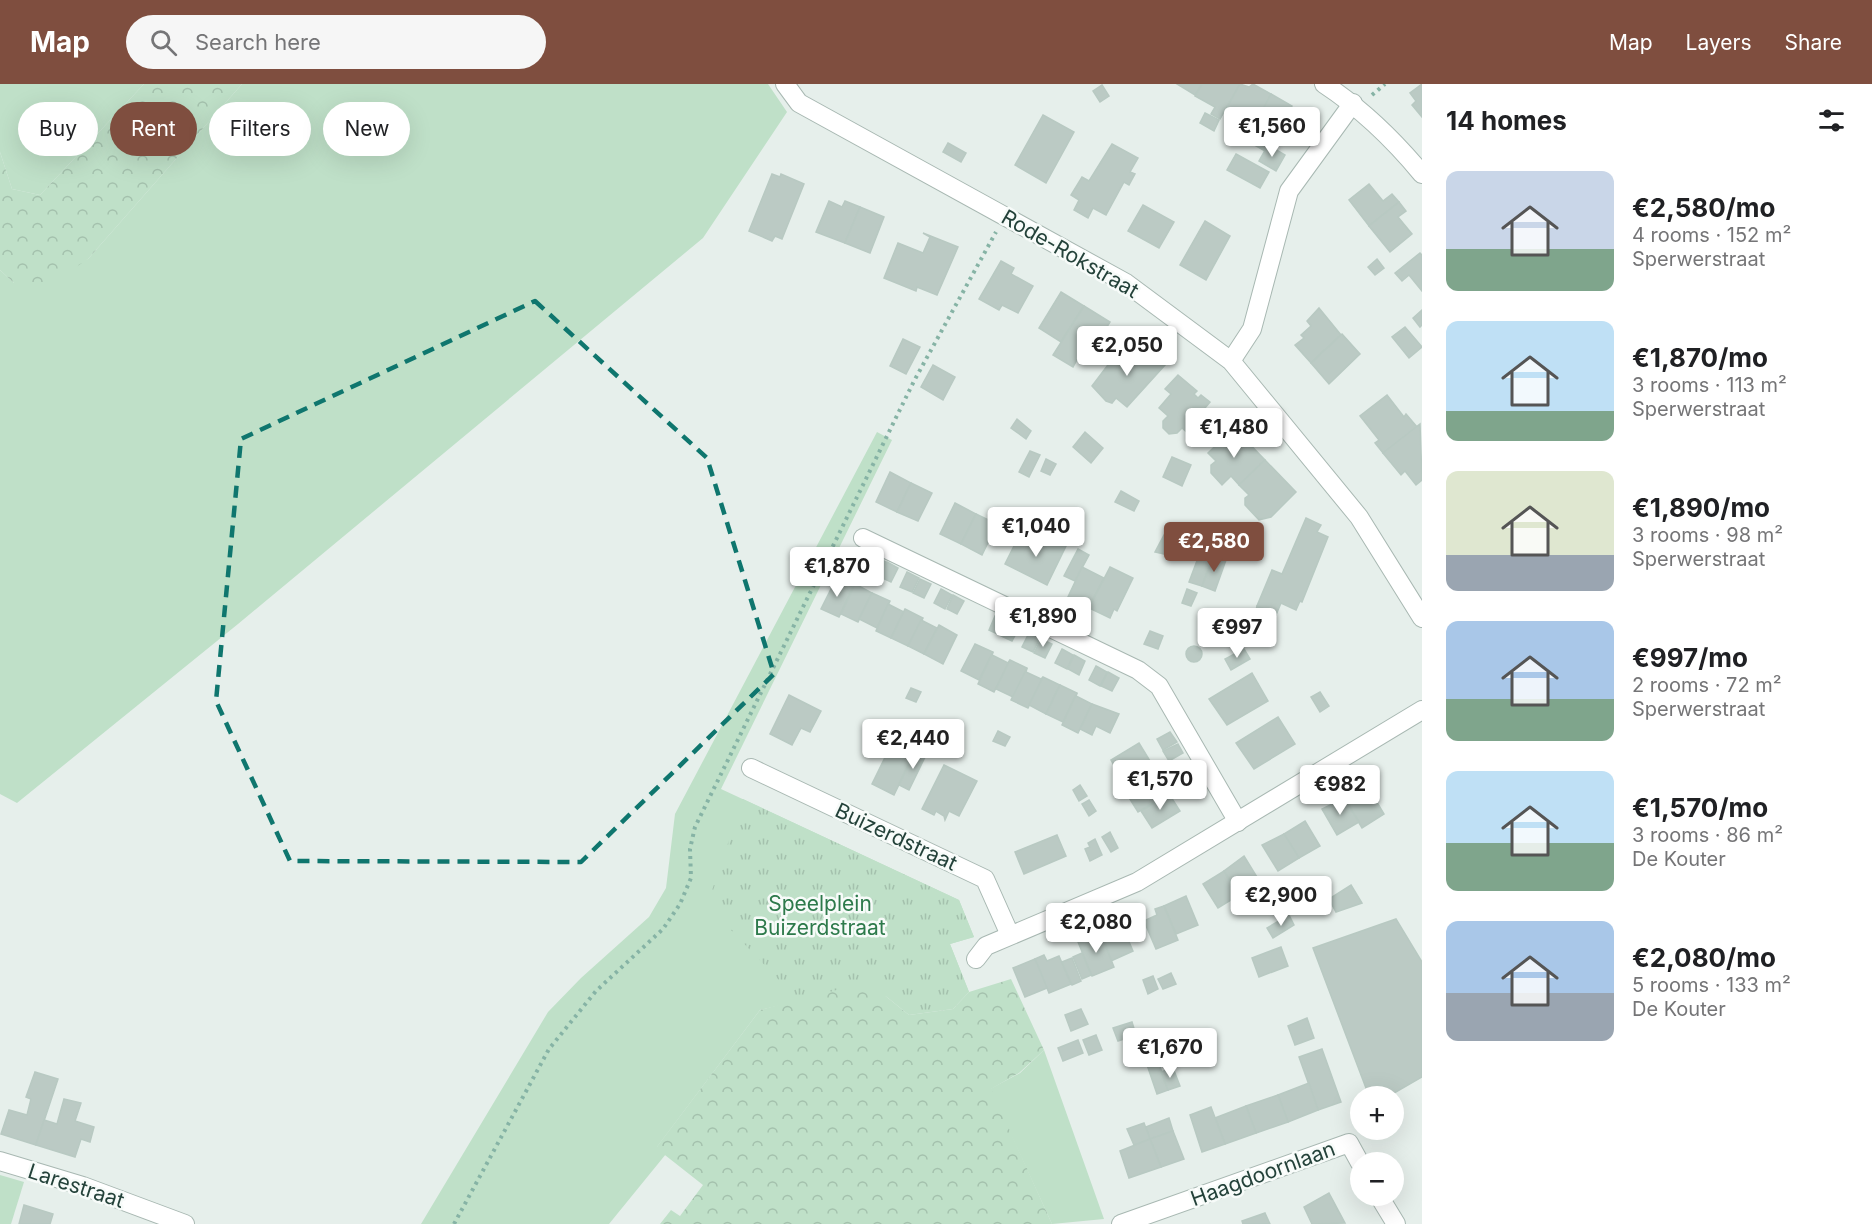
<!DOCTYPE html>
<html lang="en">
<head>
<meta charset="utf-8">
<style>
  body { margin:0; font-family:Inter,sans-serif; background:#f6f6f6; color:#202124; height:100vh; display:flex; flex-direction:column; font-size:22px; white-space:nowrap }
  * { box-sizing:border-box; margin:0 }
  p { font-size:20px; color:#757577 }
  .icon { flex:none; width:33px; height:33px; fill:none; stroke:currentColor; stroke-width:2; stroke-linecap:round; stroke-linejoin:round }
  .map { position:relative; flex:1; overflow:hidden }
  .drawer { display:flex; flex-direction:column; background:#fff; width:450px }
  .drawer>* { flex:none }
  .banner { position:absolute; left:18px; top:18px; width:570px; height:54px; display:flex; gap:12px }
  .controls { position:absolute; left:1350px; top:1002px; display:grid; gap:12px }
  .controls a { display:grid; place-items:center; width:54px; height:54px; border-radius:50%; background:#fff; box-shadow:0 6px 24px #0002; font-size:30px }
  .price { position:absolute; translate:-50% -51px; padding:0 14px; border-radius:6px; background:#fff; color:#222; font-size:20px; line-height:39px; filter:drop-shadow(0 2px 3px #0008) }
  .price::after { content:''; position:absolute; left:50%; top:36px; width:18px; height:14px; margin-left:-9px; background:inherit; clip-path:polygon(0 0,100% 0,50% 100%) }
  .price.on { background:#7f4e3f; color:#fff }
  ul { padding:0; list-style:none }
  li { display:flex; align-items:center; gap:18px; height:150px; padding:0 24px }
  li span { display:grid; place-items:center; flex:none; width:168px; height:120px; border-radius:12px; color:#555 }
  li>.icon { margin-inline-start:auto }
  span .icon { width:72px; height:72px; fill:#fffc; stroke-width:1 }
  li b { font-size:26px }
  h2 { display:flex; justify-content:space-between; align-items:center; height:72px; padding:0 24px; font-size:26px }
  .pill { padding:0 21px; border-radius:27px; background:#fff; box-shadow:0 6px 24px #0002; font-size:21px; line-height:54px }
  .pill.on { background:#7f4e3f; color:#fff }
  header { display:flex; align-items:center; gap:36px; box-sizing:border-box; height:84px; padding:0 30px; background:#7f4e3f; color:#fff }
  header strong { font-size:28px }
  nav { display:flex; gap:33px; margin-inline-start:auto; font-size:21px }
  .search { width:420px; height:54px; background:#f6f6f6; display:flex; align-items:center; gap:15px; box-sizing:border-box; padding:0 21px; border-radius:33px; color:#757577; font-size:22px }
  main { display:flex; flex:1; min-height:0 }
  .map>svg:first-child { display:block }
  .grass { fill:#bfe0c8 }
  .forest { fill:url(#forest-crowns) }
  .park { fill:url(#park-tufts) }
  .building { fill:#bbcac4; stroke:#b8c9c2; stroke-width:1.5 }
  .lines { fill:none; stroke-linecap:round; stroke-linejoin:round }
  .minor-casing { stroke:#a8b8b2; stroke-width:20 }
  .path { stroke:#86b3a5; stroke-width:4; stroke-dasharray:3 4.5; stroke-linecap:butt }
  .minor { stroke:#fff; stroke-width:18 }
  .marked { fill:none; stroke:#0f766e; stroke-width:4.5; stroke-dasharray:12 8; stroke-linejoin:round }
  .labels { text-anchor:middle; stroke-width:5; stroke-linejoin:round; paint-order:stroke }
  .street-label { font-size:21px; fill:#24423a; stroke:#f7fbf9 }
  .park-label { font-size:21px; fill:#2d7a4b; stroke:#f7fbf9 }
</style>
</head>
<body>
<header>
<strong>Map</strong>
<div class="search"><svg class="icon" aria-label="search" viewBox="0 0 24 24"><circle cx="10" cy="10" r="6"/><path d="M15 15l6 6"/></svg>Search here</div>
<nav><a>Map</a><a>Layers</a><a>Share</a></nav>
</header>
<main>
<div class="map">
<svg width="1422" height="1140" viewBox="0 0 1422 1140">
  <defs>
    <pattern id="forest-crowns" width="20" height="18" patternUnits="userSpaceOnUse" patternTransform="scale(1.5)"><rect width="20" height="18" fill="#bfe0c8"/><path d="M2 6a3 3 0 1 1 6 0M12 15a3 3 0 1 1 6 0" fill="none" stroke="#a4c1ad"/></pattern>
    <pattern id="park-tufts" width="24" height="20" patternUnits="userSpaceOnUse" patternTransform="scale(1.5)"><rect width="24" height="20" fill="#bfe0c8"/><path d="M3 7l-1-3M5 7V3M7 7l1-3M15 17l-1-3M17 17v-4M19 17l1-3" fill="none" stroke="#a4c1ad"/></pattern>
  </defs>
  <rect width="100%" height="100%" fill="#e6efeb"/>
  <g class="grass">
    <path d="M0 0H144L40 111 12 105 0 68Z"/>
    <path d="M242 0H768L787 28 703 154 238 540 17 719 0 710V186L14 199 88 175Z"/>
    <path d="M877 348 892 356 721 705 959 816 974 853 950 860 969 908 799 917 760 926 657 1063 666 1070 609 1140H421L548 928 581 894 649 833 666 804 675 730Z"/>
    <path d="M1044 966 1104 1135 1052 1140 990 1005 1020 989Z"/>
    <path d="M0 1091 24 1098 11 1140H0Z"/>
  </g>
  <g class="forest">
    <path d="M144 0H242L88 175 49 201 14 199 0 186V68L12 105 40 111Z"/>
    <path d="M1011 895 1044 966 1019 989 991 1005 1052 1140H660L671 1126 680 1132 703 1101 656 1064 760 926 867 897 909 931 953 925 969 908Z"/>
  </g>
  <path class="park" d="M743 715 959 816 974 853 950 860 969 908 953 925 909 931 867 897 799 917 707 821Z"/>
  <g class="building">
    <path d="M1177 0H1202L1195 11Z"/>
    <path d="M1202 0H1240L1220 35 1211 30 1215 23 1195 12Z"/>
    <path d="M1240 0 1249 3 1253 0 1271 10 1253 44 1232 33 1234 30 1226 26Z"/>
    <path d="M1422 0V33L1412 21 1416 17 1410 9Z"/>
    <path d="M1102 1 1109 12 1100 18 1093 7Z"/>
    <path d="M1271 10 1292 22 1290 26 1298 31 1284 57 1275 52 1271 55 1253 45Z"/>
    <path d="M1205 29 1219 36 1214 47 1200 39Z"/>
    <path d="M1043 31 1074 48 1046 99 1015 81Z"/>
    <path d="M1256 47 1271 55 1265 67 1249 58Z"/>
    <path d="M948 59 966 69 961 78 943 68Z"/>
    <path d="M1112 60 1138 74 1130 88 1135 90 1129 101 1124 98 1106 131 1093 124 1088 134 1074 126 1079 116 1071 111 1082 93 1089 97Z"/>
    <path d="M1268 61 1285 71 1276 87 1259 77Z"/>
    <path d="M1236 70 1269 88 1260 104 1227 86Z"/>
    <path d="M772 90 780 93 781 90 804 100 782 155 775 152 772 157 749 147Z"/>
    <path d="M1369 100 1383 117 1392 110 1399 118 1369 142 1349 116Z"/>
    <path d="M829 117 842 123 845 117 860 123 845 159 816 148Z"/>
    <path d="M1399 118 1406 127 1398 133 1412 150 1390 168 1369 142Z"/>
    <path d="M1143 121 1174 138 1159 164 1128 147Z"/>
    <path d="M860 123 884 133 870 169 845 159Z"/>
    <path d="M1205 137 1230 152 1206 196 1180 181Z"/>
    <path d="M923 149 958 163 937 211 917 203 916 207 884 194 898 159 923 169 930 153Z"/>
    <path d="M1420 169 1422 171V207L1409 191 1402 197 1395 189Z"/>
    <path d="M1377 175 1384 184 1375 191 1368 183Z"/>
    <path d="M1001 177 1014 184 1011 190 1033 202 1018 229 1002 221 999 226 979 215Z"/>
    <path d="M1061 208 1084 222 1061 258 1039 244Z"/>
    <path d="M1084 222 1110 238 1085 278 1078 274 1073 283 1053 271Z"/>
    <path d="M1319 224 1341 251 1311 279 1295 261 1304 254 1301 251 1311 242 1307 237Z"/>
    <path d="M1422 226V241L1420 243 1413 234Z"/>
    <path d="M1405 243 1422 263 1409 274 1392 253Z"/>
    <path d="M1342 250 1360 270 1329 300 1311 279Z"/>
    <path d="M903 255 920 263 906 290 890 282Z"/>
    <path d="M1120 265 1127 271 1134 265 1148 277 1154 271 1165 281 1127 323 1116 314 1112 319 1106 317 1092 302Z"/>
    <path d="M933 281 955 293 943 316 921 303Z"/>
    <path d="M1178 291 1197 307 1194 310 1198 314 1201 311 1210 318 1199 331 1204 336 1190 351 1182 344 1177 349 1169 350 1163 344V337L1168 332 1159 324 1171 310 1165 305Z"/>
    <path d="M1387 311 1404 333 1406 330 1417 343 1383 369 1375 359 1379 356 1360 332Z"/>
    <path d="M1017 335 1031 347 1026 355 1011 344Z"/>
    <path d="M1420 340 1422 396 1416 401 1405 387 1401 391 1383 369Z"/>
    <path d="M1234 344 1265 376 1239 401 1231 392 1222 401 1211 389V381L1216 377 1208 369Z"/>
    <path d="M1085 348 1103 364 1091 379 1073 363Z"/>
    <path d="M1030 367 1040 371 1029 393 1019 388Z"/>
    <path d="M1172 373 1191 381 1182 402 1163 393Z"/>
    <path d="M1046 375 1056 380 1050 391 1041 387Z"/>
    <path d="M1265 376 1296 408 1271 433 1259 436 1245 421V414L1249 411 1239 401Z"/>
    <path d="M890 388 911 399 897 428 876 418Z"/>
    <path d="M911 399 932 409 918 437 897 428Z"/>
    <path d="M1121 407 1139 417 1134 427 1115 418Z"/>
    <path d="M955 419 976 430 961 460 940 450Z"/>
    <path d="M976 430 997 440 982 471 961 460Z"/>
    <path d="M1306 434 1321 441 1317 448 1328 453 1302 518 1300 517 1296 526 1281 519 1276 531 1257 522 1272 486 1282 490Z"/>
    <path d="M1165 449 1177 452 1175 465H1170L1169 471 1155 468Z"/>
    <path d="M1020 450 1039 460 1044 451 1066 462 1047 501 1005 480Z"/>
    <path d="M1078 465 1089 471 1075 497 1064 492Z"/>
    <path d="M1201 466 1214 471 1202 502 1189 498Z"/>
    <path d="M1214 471 1226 476 1215 507 1202 502Z"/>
    <path d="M874 472 886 478 879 492 868 487Z"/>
    <path d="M887 478 898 484 891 498 880 493Z"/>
    <path d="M1082 483 1104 494 1089 524 1068 513Z"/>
    <path d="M1110 483 1133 494 1117 527 1114 525 1110 534 1089 524Z"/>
    <path d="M907 488 919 494 912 508 900 503Z"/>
    <path d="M836 495 853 503 839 533 821 525Z"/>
    <path d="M920 495 931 500 924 514 913 509Z"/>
    <path d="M855 500 872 509 858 538 841 530Z"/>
    <path d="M941 505 952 511 945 525 934 519Z"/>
    <path d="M1187 505 1197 509 1191 522 1182 519Z"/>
    <path d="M872 509 890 517 877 544 859 535Z"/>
    <path d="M953 511 964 517 957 530 947 525Z"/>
    <path d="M888 520 904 528 891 554 876 547Z"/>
    <path d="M1257 522 1275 530 1268 550 1252 542Z"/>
    <path d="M905 525 923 534 908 562 891 554Z"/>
    <path d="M995 532 1007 538 1000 551 989 546Z"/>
    <path d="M921 536 937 544 924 570 908 562Z"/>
    <path d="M1008 538 1019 544 1012 557 1001 552Z"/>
    <path d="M939 541 957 551 943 580 924 570Z"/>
    <path d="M1150 547 1163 552 1158 565 1144 560Z"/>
    <path d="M1029 549 1040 554 1033 568 1022 563Z"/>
    <path d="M1041 555 1052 560 1045 574 1034 569Z"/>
    <path d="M975 560 993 568 979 596 961 587Z"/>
    <circle cx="1194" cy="570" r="8"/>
    <path d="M1062 565 1073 571 1067 585 1055 579Z"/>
    <path d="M1244 565 1250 575 1231 586 1225 575Z"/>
    <path d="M993 568 992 571 1008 579 1010 576 994 608 978 600Z"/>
    <path d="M1074 571 1085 577 1079 591 1068 585Z"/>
    <path d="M1010 576 1027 584 1013 613 996 605Z"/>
    <path d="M1096 582 1107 588 1100 602 1089 596Z"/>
    <path d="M1027 584 1026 588 1041 595 1043 593 1028 624 1011 616Z"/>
    <path d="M1108 588 1119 594 1112 607 1101 602Z"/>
    <path d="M1252 589 1268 617 1227 641 1209 615Z"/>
    <path d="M1043 593 1060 601 1046 630 1029 621Z"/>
    <path d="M1060 601 1077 609 1063 638 1046 630Z"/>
    <path d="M911 604 921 608 916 618 906 614Z"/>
    <path d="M1320 608 1329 622 1320 628 1311 613Z"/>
    <path d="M1077 609 1076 612 1092 620 1078 649 1062 641Z"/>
    <path d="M789 611 821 627 810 648 801 644 792 661 770 650Z"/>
    <path d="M1092 620 1119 630 1110 649 1096 642 1092 651 1080 645Z"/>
    <path d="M1278 633 1295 660 1254 685 1236 659Z"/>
    <path d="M998 647 1010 653 1005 662 993 657Z"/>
    <path d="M1170 648 1177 658 1163 666 1157 655Z"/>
    <path d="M894 655 916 665 894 711 872 700Z"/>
    <path d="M1139 659 1150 677 1121 694 1111 676Z"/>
    <path d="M1178 660 1183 669 1169 677 1163 667Z"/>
    <path d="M916 665 926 671 909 706 899 701Z"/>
    <path d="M1147 678 1157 695 1128 712 1118 695Z"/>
    <path d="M944 681 977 697 959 732 949 727 945 736 944 732 936 727 934 731 922 725Z"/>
    <path d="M1191 682 1197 692 1183 700 1177 690Z"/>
    <path d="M1198 693 1204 704 1191 712 1184 701Z"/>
    <path d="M1157 695 1167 711 1138 728 1128 712Z"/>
    <path d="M1366 700 1384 730 1362 744 1344 714Z"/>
    <path d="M1080 701 1087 712 1079 717 1073 706Z"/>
    <path d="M1169 710 1180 727 1152 744 1141 727Z"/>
    <path d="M1344 714 1359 738 1337 751 1322 725Z"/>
    <path d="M1089 716 1096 727 1089 732 1082 720Z"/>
    <path d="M1305 737 1320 762 1299 774 1284 750Z"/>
    <path d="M1110 748 1118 764 1111 768 1102 753Z"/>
    <path d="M1284 750 1299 774 1278 787 1262 761Z"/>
    <path d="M1057 751 1066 772 1024 790 1015 768Z"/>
    <path d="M1095 755 1102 771 1090 777 1085 765 1090 763 1088 759Z"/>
    <path d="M1244 772 1260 798 1239 811 1224 787Z"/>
    <path d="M1224 787 1239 811 1218 824 1203 800Z"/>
    <path d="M1351 801 1362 819 1336 828 1329 815Z"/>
    <path d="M1186 812 1198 841 1176 850 1164 822Z"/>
    <path d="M1164 822 1178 856 1156 865 1144 837 1157 831 1155 825Z"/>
    <path d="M1289 831 1294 841 1273 854 1267 844Z"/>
    <path d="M1396 835 1422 878V993L1389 1012H1369L1313 864Z"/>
    <path d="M1121 839 1133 867 1111 877 1100 848Z"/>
    <path d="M1100 848 1114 883 1092 892 1078 858Z"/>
    <path d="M1281 863 1288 882 1259 893 1252 874Z"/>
    <path d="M1082 869 1091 891 1082 895 1073 873Z"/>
    <path d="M1044 871 1047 877 1059 872 1071 900 1049 909 1035 875Z"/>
    <path d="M1072 874 1081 897 1072 901 1062 878Z"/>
    <path d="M1035 875 1047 904 1025 913 1013 884Z"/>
    <path d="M1171 889 1176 900 1163 905 1158 895Z"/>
    <path d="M1153 892 1158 905 1148 910 1143 896Z"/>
    <path d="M1081 925 1088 940 1071 947 1065 931Z"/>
    <path d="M1307 934 1314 954 1295 961 1288 942Z"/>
    <path d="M1132 938 1136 951 1118 957 1113 944Z"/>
    <path d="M1096 951 1102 966 1089 971 1083 956Z"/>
    <path d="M1078 956 1083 969 1063 977 1058 964Z"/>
    <path d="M1322 965 1341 1018 1318 1026 1299 973Z"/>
    <path d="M1156 971 1168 1006 1157 1010 1145 975Z"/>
    <path d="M1173 984 1180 1002 1168 1006 1161 988Z"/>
    <path d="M35 988 58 995 36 1061 1 1050 9 1026 27 1031 31 1015 26 1013Z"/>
    <path d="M1309 999 1318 1026 1288 1038 1278 1011Z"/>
    <path d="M1278 1011 1288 1038 1256 1049 1246 1022Z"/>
    <path d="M64 1015 81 1019 75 1037 94 1043 90 1058 81 1055 75 1073 36 1061 44 1036 57 1040Z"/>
    <path d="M1246 1022 1256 1049 1225 1060 1215 1034Z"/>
    <path d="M1211 1023 1225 1060 1202 1068 1190 1031Z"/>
    <path d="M1169 1034 1173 1047 1150 1055 1146 1043Z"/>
    <path d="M1144 1039 1150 1055 1134 1061 1127 1045Z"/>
    <path d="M1173 1047 1184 1075 1161 1083 1150 1055Z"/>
    <path d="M1150 1055 1161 1083 1129 1094 1120 1067Z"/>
    <path d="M1329 1109 1345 1139 1312 1140 1304 1123Z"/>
    <path d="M24 1121 53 1130 50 1140H19Z"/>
    <path d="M1265 1129 1270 1140H1243L1242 1137Z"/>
  </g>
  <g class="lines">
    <g class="minor-casing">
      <g id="minor">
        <path d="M785 0 799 19 1126 199 1231 277 1359 433 1422 534"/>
        <path d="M1324 0C1362 25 1393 55 1422 90"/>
        <path d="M1231 277 1252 245 1289 107 1353 19"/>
        <path d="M863 454 1138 586 1159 602 1238 738"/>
        <path d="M751 684 985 795 1010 851"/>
        <path d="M976 875 986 862 1137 798 1422 626"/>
        <path d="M0 1077 83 1102 185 1140"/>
        <path d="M1379 1112 1396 1140"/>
        <path d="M1121 1140 1349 1059 1360 1079"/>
      </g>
    </g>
    <g class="path">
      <path d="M1372 11 1385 0"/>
      <path d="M454 1140 549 965 596 907 663 845 680 820 691 794 690 765 695 743 914 297 996 148"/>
    </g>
    <use href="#minor" class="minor"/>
  </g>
  <path class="marked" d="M535 217 707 374 774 590 581 778 290 777 216 617 241 355Z"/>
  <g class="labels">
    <g class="street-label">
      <text transform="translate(1070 170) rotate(30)" y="7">Rode-Rokstraat</text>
      <text transform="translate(896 753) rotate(25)" y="7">Buizerdstraat</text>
      <text transform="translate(1263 1090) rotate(-20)" y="7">Haagdoornlaan</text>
      <text transform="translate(76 1102) rotate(18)" y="7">Larestraat</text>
    </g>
    <g class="park-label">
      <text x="820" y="827">Speelplein<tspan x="820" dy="24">Buizerdstraat</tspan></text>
    </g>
  </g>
</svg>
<div class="controls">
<a>+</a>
<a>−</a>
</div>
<b class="price" style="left:1272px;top:74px">€1,560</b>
<b class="price" style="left:1127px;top:293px">€2,050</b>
<b class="price" style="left:1234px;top:375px">€1,480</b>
<b class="price" style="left:1036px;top:474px">€1,040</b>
<b class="price on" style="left:1214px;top:489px">€2,580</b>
<b class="price" style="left:837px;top:514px">€1,870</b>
<b class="price" style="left:1043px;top:564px">€1,890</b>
<b class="price" style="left:1237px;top:575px">€997</b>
<b class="price" style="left:913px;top:686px">€2,440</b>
<b class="price" style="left:1160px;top:727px">€1,570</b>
<b class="price" style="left:1340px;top:732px">€982</b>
<b class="price" style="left:1281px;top:843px">€2,900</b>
<b class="price" style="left:1096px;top:870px">€2,080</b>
<b class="price" style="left:1170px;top:995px">€1,670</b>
<div class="banner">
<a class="pill">Buy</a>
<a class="pill on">Rent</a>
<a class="pill">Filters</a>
<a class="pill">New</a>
</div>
</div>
<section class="drawer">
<h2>14 homes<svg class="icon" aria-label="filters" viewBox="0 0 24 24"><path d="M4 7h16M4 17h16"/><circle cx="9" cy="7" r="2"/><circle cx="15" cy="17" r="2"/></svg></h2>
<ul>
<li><span style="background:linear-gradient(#c9d6e8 65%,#7fa58c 0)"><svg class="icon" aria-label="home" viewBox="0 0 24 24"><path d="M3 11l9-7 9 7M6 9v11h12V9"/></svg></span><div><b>€2,580/mo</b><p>4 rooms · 152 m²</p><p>Sperwerstraat</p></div></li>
<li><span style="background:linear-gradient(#bfe0f5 75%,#7fa58c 0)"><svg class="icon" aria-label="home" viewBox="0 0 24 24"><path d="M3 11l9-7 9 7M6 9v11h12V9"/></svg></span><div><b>€1,870/mo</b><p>3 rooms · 113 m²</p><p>Sperwerstraat</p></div></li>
<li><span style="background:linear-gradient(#dfe7d0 70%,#9aa5b1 0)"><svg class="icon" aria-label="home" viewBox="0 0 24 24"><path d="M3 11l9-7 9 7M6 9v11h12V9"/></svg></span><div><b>€1,890/mo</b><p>3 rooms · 98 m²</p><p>Sperwerstraat</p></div></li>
<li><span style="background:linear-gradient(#a9c7e8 65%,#7fa58c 0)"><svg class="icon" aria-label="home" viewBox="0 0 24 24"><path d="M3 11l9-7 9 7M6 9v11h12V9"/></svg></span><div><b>€997/mo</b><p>2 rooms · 72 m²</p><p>Sperwerstraat</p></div></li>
<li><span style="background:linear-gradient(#bfe0f5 60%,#7fa58c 0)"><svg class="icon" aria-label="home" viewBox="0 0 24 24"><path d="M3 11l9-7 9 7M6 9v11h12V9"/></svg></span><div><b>€1,570/mo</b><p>3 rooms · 86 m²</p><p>De Kouter</p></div></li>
<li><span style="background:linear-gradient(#a9c7e8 60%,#9aa5b1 0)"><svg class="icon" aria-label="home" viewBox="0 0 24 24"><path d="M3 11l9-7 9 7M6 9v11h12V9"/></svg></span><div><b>€2,080/mo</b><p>5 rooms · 133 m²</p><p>De Kouter</p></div></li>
</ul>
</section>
</main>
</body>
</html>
